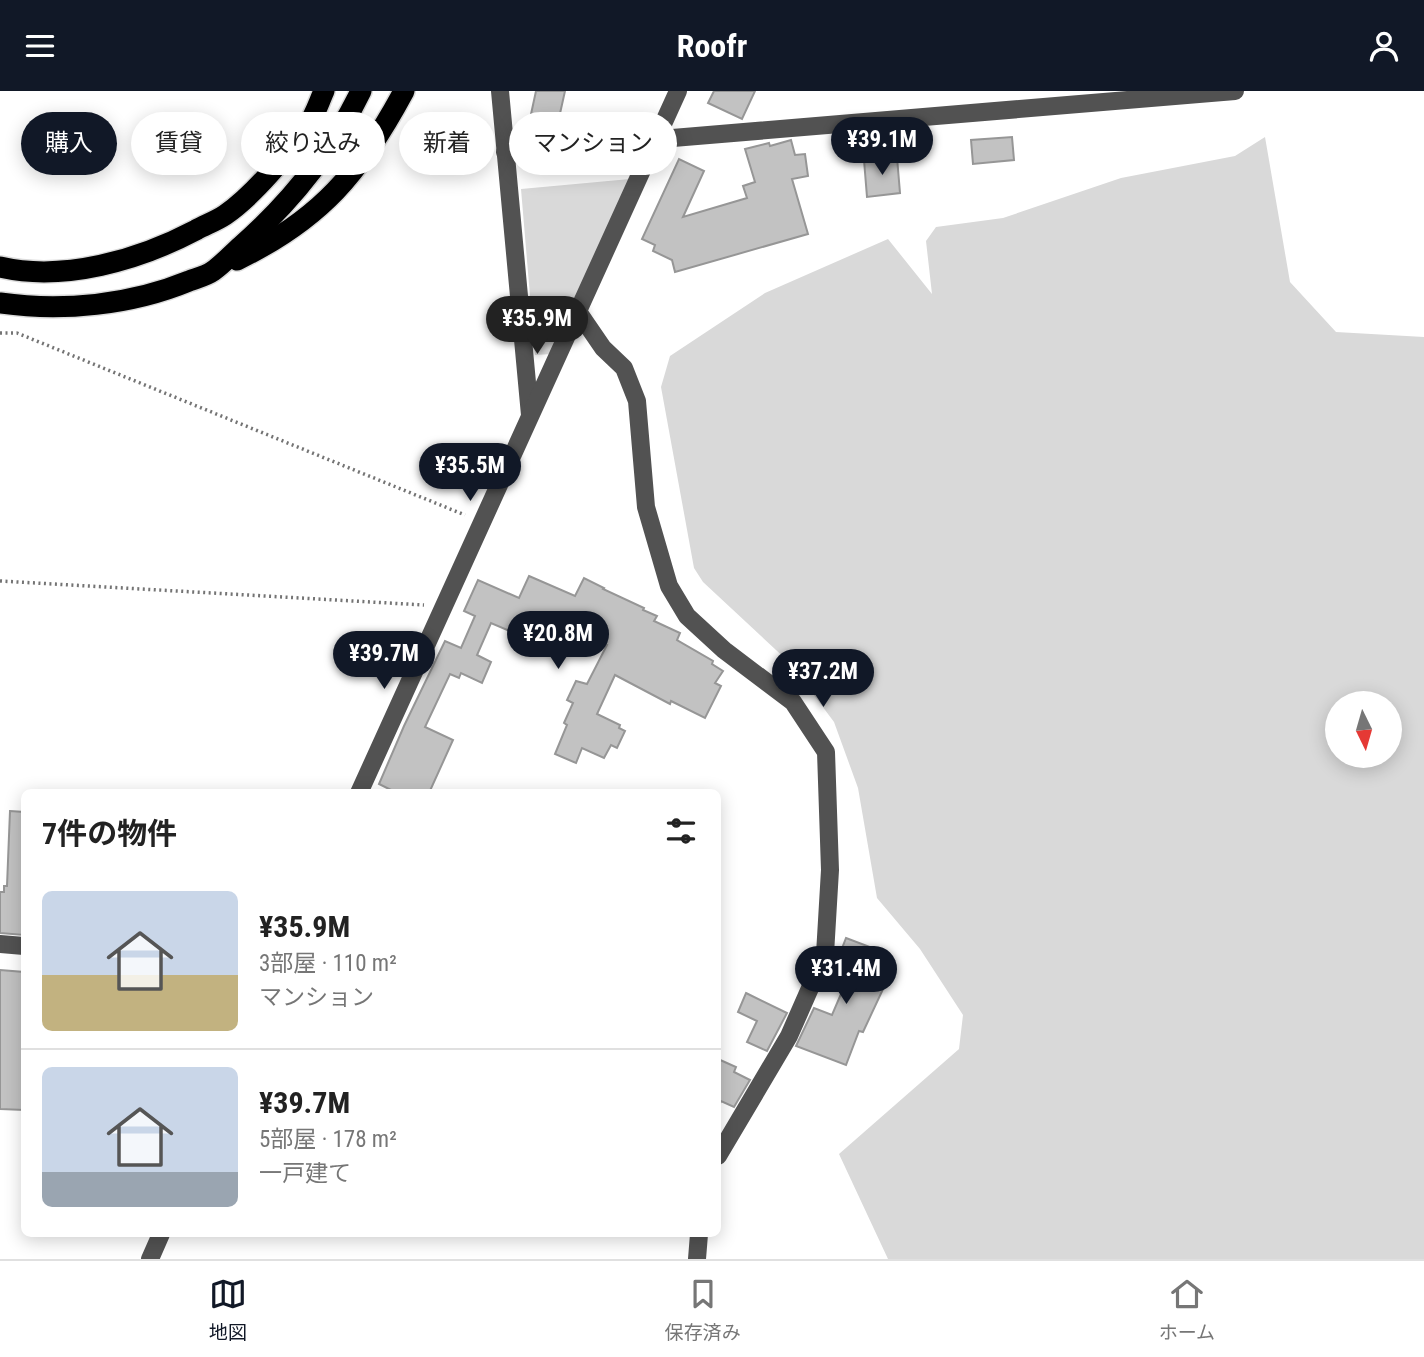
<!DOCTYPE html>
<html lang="ja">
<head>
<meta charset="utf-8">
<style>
  body { margin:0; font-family:"Roboto Condensed","Noto Sans JP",sans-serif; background:#f2f2f2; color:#222; height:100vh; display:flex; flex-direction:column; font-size:26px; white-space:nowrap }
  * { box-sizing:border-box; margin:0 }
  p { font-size:23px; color:#767676 }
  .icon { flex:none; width:38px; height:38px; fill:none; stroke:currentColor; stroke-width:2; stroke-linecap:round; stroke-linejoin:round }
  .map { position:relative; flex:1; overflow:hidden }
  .drawer { position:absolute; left:21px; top:698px; width:700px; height:448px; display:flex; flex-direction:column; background:#fff; border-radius:10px; box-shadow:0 4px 18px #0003 }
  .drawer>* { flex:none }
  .guide { position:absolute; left:21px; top:21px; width:700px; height:63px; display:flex; gap:14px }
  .needle { width:46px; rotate:175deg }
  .tools { position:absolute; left:1325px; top:600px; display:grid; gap:14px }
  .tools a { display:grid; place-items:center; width:77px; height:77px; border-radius:50%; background:#fff; box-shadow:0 4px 18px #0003; font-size:35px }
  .price { position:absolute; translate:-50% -60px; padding:0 16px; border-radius:24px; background:#111827; color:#fff; font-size:23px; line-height:46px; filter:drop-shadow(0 2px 4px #0008) }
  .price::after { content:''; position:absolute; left:50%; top:42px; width:21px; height:16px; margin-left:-10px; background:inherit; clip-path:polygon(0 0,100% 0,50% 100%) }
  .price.active { background:#222; color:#fff }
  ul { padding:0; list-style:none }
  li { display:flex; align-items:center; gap:21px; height:175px; padding:0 21px }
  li+li { border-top:2px solid #e0e0e0 }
  li span { display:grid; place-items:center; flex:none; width:196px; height:140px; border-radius:10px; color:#555 }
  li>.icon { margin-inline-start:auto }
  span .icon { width:84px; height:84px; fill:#fffc; stroke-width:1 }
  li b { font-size:30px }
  h2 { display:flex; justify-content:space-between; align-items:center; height:84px; padding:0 21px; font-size:30px }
  .chip { padding:0 24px; border-radius:32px; background:#fff; box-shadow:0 4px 18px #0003; font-size:24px; line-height:63px }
  .chip.active { background:#111827; color:#fff }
  header { display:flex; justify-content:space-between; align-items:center; height:91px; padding:0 21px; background:#111827; color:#fff; font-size:32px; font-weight:700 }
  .tab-bar { display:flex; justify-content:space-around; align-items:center; height:98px; border-top:2px solid #e0e0e0; background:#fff; font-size:19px; color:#767676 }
  .tab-bar a { display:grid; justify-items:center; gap:4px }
  .tab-bar .active { color:#111827 }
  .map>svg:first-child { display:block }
  .green { fill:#d9d9d9; fill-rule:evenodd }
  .building { fill:#c2c2c2; stroke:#969696; stroke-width:2 }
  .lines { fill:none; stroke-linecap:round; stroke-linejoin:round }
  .highway-casing { stroke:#dbdbdb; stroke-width:24 }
  .path { stroke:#747474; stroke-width:3.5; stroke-dasharray:2 3.5; stroke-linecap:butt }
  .minor { stroke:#525252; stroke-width:18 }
  .highway { stroke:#000; stroke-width:21 }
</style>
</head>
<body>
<header><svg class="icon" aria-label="menu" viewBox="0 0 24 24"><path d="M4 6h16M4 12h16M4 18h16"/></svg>Roofr<svg class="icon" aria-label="person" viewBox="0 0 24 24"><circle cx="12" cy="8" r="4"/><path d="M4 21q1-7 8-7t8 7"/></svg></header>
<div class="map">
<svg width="1424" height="1168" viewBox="0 0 1424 1168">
  <rect width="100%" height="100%" fill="#fff"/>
  <g class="green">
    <path d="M1265 46 1290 191 1336 241 1424 246V1168H888L839 1063 959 958 963 924 920 858 877 807 858 697 834 631 790 572 703 491 694 477 661 296 670 265 765 202 888 148 932 203 926 150 936 136 1003 127 1121 87 1235 65ZM1390 612V665H1337V612Z"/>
    <path d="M630 88 552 263 535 264 521 98Z"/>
  </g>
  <g class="building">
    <path d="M536 0H565L557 36 550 34 548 41 528 37Z"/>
    <path d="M714 0H755L742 28 708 12Z"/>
    <path d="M1012 46 1014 69 973 73 971 49Z"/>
    <path d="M791 49 795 64 805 63 808 85 792 88 808 143 675 181 672 169 653 160 655 154 642 148 679 68 704 80 683 126 747 107 743 95 755 91 745 58 769 52 770 55Z"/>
    <path d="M897 66 900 102 867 106 864 69Z"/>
    <path d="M529 485 575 505 584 487 604 497 603 498 644 517 643 519 657 525 654 530 680 542 677 549 713 570 712 573 723 580 715 592 721 595 705 627 671 610 670 613 615 584 597 623 620 634 619 637 625 640 617 657 611 654 604 667 582 657 576 672 555 663 567 634 564 632 573 612 567 609 576 590 587 593 607 554 568 537 564 545 542 536 535 551 491 532 477 564 491 571 482 592 461 582 459 587 450 583 425 636 453 649 429 702H397L379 693 404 635 445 550 461 557 475 525 464 520 478 489 519 507Z"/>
    <path d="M10 720 24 721 22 818H24V844L0 842V801H4V795H7Z"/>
    <path d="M846 847 870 856 865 870 891 881 863 941 859 940 846 974 796 955 814 917 832 924 847 889 838 885 841 875 836 873Z"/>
    <path d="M0 879 24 881V1019L0 1018Z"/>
    <path d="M746 902 787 922 767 960 747 951 757 930 738 921Z"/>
    <path d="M718 968 736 976 734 981 750 989 734 1016 721 1010 718 1017Z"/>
  </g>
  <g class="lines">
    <g class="highway-casing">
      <g id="highway">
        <path d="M237 169C321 128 360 82 404 0"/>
        <path d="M0 176C64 191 139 169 196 139 205 134 216 130 225 124 254 104 288 63 308 34 315 24 319 11 324 0"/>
        <path d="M0 212C62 221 131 214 189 190 197 187 206 185 213 180 223 173 232 163 241 155 291 111 332 60 361 0"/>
      </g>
    </g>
    <g class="path">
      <path d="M432 66 486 62"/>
      <path d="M0 242H17L465 424"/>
      <path d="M0 490 424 514"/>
    </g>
    <g class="minor">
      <path d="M500 0 530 324"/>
      <path d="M505 61 1235 0"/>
      <path d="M579 222 603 257 624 277 637 310 646 416 669 495 687 525 724 559 793 611 826 661 830 779 825 863 789 945 718 1065"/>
      <path d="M359 702 678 0"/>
      <path d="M0 853 24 855"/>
      <path d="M150 1168 161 1143"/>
      <path d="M697 1168 699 1143"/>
    </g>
    <use href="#highway" class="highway"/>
  </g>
</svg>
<div class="tools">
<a><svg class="needle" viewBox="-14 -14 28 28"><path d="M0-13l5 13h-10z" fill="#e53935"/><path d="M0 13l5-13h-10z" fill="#767676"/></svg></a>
</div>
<b class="price" style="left:882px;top:86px">¥39.1M</b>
<b class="price active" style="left:537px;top:265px">¥35.9M</b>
<b class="price" style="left:470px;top:412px">¥35.5M</b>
<b class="price" style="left:558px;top:580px">¥20.8M</b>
<b class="price" style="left:384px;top:600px">¥39.7M</b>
<b class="price" style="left:823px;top:618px">¥37.2M</b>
<b class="price" style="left:846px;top:915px">¥31.4M</b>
<div class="guide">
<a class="chip active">購入</a>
<a class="chip">賃貸</a>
<a class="chip">絞り込み</a>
<a class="chip">新着</a>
<a class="chip">マンション</a>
</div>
<section class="drawer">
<h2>7件の物件<svg class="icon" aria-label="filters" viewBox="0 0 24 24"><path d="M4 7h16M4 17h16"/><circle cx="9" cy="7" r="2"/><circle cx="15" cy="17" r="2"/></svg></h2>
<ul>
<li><span style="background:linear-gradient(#c9d6e8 60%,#c2b280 0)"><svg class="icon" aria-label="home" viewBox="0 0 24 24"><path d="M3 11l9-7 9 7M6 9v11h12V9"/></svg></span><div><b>¥35.9M</b><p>3部屋 · 110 m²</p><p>マンション</p></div></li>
<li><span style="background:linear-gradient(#c9d6e8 75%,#9aa5b1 0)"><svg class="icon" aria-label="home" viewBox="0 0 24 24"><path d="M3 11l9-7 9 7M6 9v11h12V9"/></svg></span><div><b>¥39.7M</b><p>5部屋 · 178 m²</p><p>一戸建て</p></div></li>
</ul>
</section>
</div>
<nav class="tab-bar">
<a class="active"><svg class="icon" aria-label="map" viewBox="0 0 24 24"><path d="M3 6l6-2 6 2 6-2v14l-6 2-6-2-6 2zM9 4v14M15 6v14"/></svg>地図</a>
<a><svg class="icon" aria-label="saved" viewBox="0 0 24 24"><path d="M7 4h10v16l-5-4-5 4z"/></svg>保存済み</a>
<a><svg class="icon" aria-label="home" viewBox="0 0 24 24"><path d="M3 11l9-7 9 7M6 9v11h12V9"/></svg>ホーム</a>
</nav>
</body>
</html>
